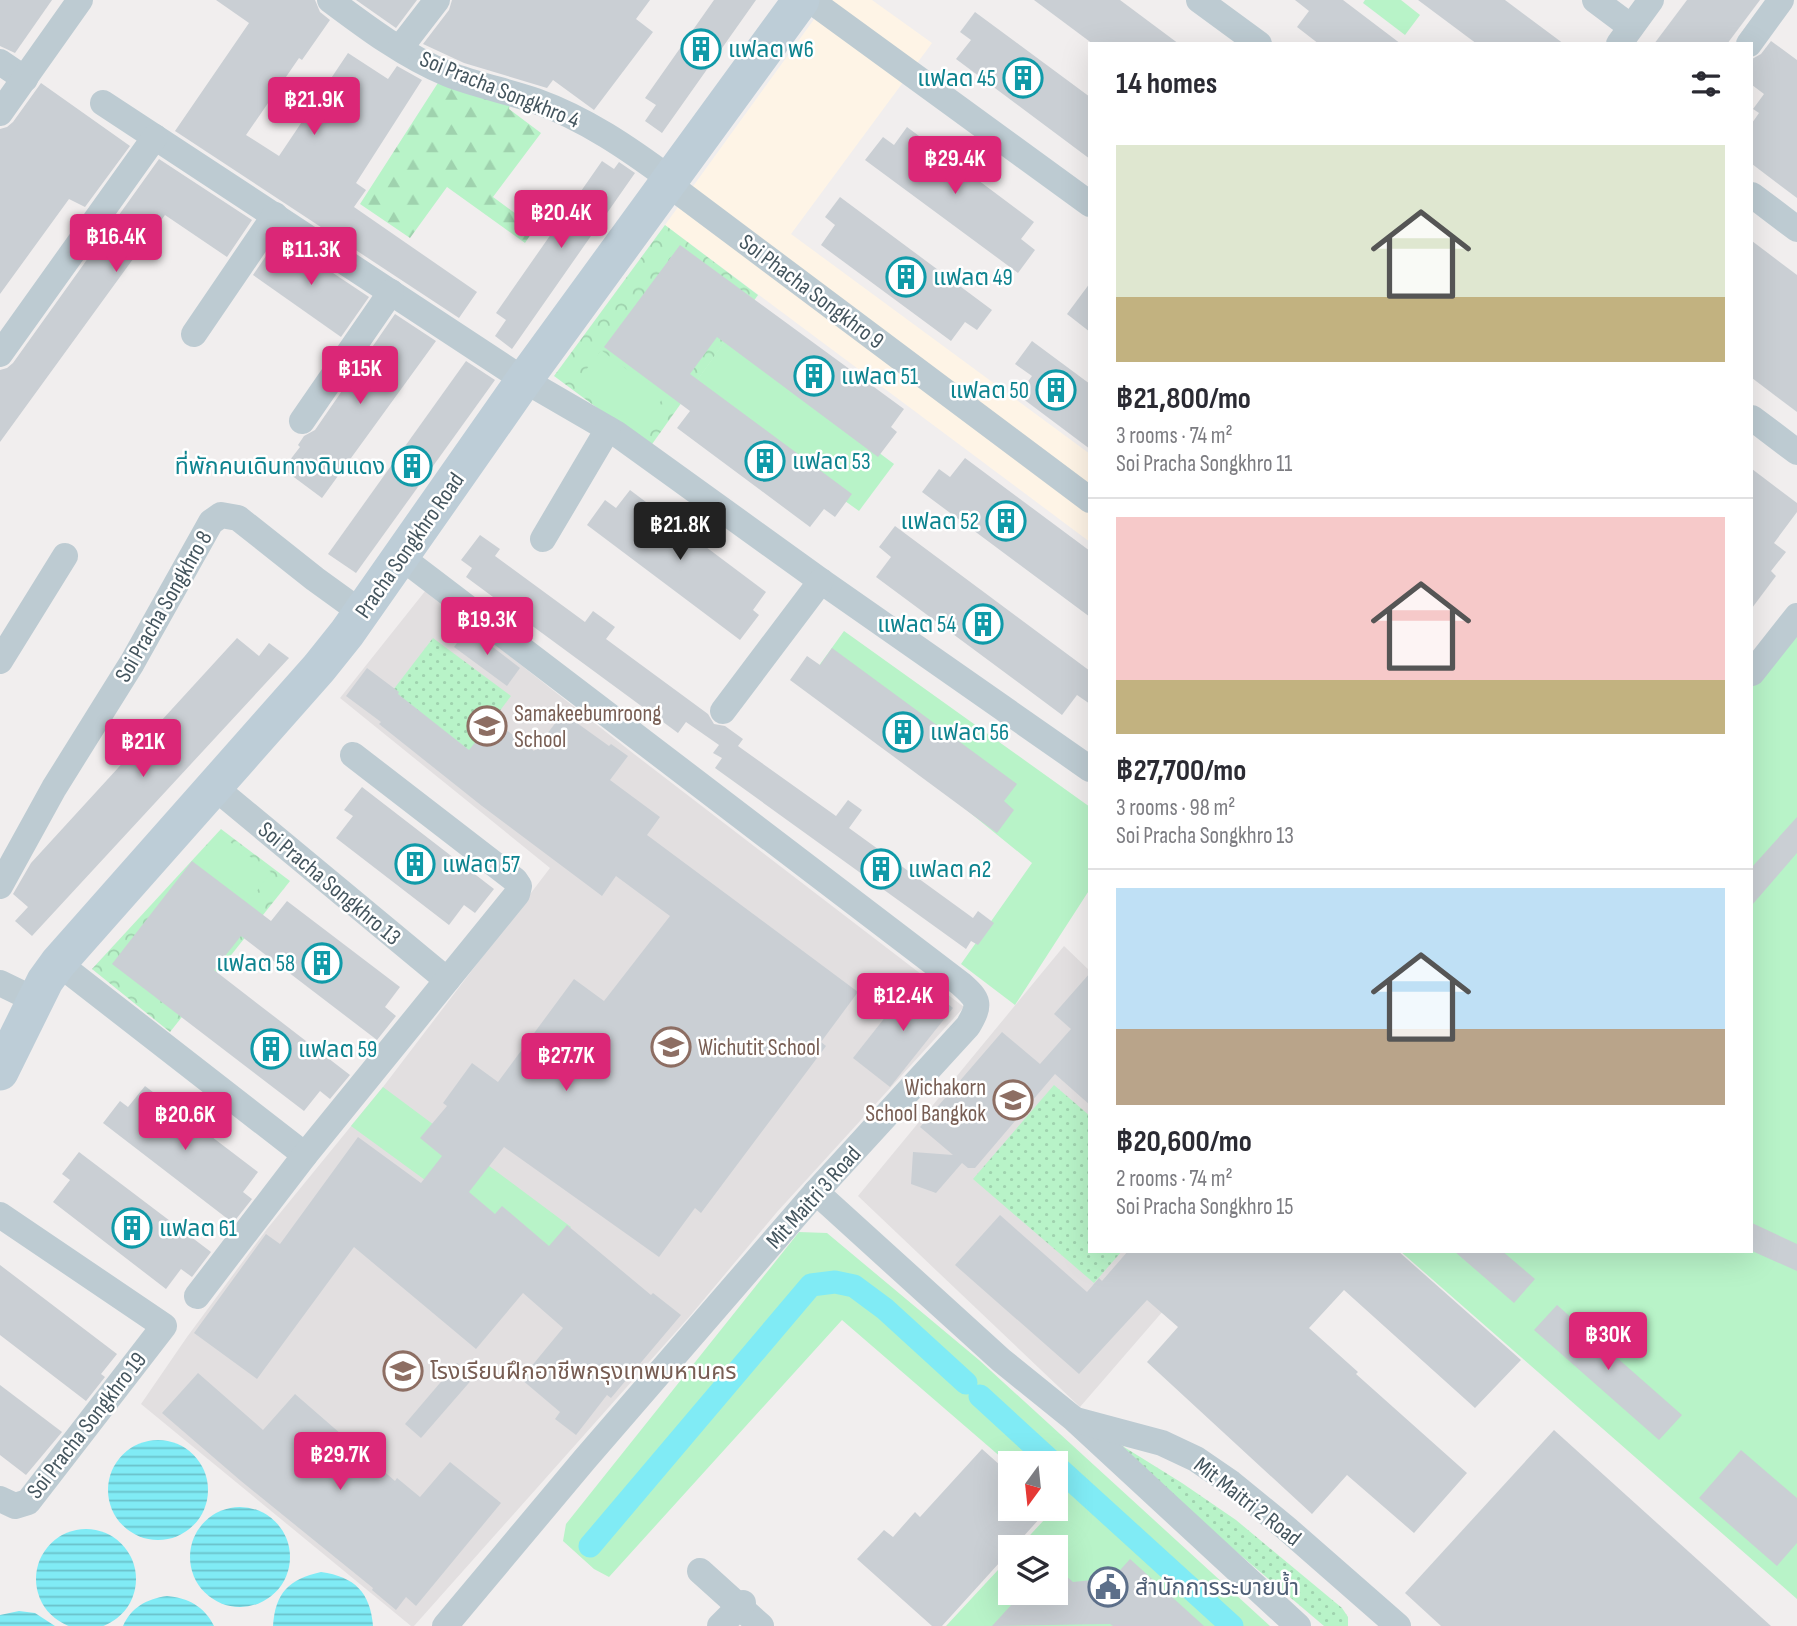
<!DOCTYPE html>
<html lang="en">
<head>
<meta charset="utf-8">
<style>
  body { margin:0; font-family:"Sofia Sans Condensed","Noto Sans Thai",sans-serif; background:#f2f2f3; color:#2b2b33; height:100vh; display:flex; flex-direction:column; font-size:26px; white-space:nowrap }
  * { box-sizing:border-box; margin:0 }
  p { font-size:23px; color:#7c7c81 }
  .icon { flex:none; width:38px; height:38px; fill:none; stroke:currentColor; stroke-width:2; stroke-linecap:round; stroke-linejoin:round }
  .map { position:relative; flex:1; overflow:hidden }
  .sheet { position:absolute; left:1088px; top:42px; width:665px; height:1211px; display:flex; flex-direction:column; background:#fff; border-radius:0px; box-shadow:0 7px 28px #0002 }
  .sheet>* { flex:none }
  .needle { width:46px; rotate:195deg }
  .controls { position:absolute; left:998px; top:1451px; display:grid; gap:14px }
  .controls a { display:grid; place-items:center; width:70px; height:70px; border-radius:0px; background:#fff; box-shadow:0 7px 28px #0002; font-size:35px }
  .price { position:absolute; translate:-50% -60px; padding:0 16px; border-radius:7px; background:#db2777; color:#fff; font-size:23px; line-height:46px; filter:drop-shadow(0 2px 4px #0008) }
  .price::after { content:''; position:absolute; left:50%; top:42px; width:21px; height:16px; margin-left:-10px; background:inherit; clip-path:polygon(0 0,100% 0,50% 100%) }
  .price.current { background:#222; color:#fff }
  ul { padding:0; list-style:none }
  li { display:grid; align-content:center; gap:14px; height:371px; padding:0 28px }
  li+li { border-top:2px solid #e1e1e2 }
  li span { display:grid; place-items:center; height:217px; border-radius:0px; color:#555 }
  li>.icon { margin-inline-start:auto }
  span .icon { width:126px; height:126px; fill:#fffc; stroke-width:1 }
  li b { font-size:30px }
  h2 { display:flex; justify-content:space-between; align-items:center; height:84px; padding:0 28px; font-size:30px }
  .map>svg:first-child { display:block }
  .commercial { fill:#fef4e6 }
  .education { fill:#e2dfe0 }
  .grass { fill:url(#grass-dots) }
  .forest { fill:url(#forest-firs) }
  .park { fill:url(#park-crowns) }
  .garden { fill:#b8f3c8 }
  .water { fill:url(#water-rules) }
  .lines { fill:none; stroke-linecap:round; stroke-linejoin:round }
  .canal { stroke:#80ebf5; stroke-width:23 }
  .building { fill:#cacfd4 }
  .street { stroke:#bdcbd2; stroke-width:26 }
  .secondary { stroke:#bdcdd7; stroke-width:37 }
  .labels { text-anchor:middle; stroke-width:5; stroke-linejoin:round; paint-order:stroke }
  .culture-label { font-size:23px; fill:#0d838f; stroke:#fff; text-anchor:start }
  .street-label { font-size:23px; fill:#44555e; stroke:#fff }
  .education-label { font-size:23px; fill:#785e54; stroke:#fff; text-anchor:start }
  .service-label { font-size:23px; fill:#4e5e75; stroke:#fff; text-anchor:start }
</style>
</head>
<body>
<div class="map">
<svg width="1797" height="1626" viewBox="0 0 1797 1626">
  <defs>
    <pattern id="grass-dots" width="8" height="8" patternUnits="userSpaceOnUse" patternTransform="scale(1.75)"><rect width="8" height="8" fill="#b8f3c8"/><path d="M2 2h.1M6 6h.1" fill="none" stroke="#9fd2ae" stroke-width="1.8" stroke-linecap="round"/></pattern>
    <pattern id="forest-firs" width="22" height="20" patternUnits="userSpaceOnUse" patternTransform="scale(1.75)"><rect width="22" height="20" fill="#b8f3c8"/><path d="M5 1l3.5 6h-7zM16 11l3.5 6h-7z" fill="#9fd2ae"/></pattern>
    <pattern id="park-crowns" width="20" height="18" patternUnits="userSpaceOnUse" patternTransform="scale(1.75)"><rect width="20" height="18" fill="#b8f3c8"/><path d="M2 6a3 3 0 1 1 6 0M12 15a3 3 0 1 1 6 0" fill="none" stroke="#9fd2ae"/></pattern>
    <pattern id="water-rules" width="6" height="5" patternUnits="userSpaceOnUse" patternTransform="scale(1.75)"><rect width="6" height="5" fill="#80ebf5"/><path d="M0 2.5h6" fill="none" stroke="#6ac1ca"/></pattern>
  </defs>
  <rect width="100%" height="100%" fill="#f1eeee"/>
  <path class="commercial" d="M828 0H872L932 43 791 234 1090 454V542L665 225Z"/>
  <g class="education">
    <path d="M426 590 634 754 964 1007 777 1212 690 1316 414 1626H411L141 1404 187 1337 267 1229 383 1087 550 868 340 698Z"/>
    <path d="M1064 946 1090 971V1251H1215L1080 1407 858 1196Z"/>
  </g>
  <g class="grass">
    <path d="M433 638 511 696 469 752 390 694Z"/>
    <path d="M1054 1085 1090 1116V1251H1122L1094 1283 973 1179Z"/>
    <path d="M1108 1437 1182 1483 1236 1520 1342 1608 1348 1617V1626H1324L1121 1454Z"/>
  </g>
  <path class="forest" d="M443 75 511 99 509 109 541 133 493 197 535 228 525 243 447 187 410 238 360 204Z"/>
  <g class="park">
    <path d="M665 225 758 295 650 447 554 376Z"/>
    <path d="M221 829 290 881 170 1032 92 969Z"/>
  </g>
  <g class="garden">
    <path d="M1365 0H1401L1420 15 1405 35 1363 3Z"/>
    <path d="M727 338 894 464 859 511 690 390Z"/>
    <path d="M601 350 664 397 640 428 577 382Z"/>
    <path d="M1797 622V1599L1400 1251H1752V677Z"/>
    <path d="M844 631 1090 807V889L1015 1005 961 964 1032 863 808 681Z"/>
    <path d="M223 837 271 872 250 900 202 864Z"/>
    <path d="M383 1087 571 1227 540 1264 351 1126Z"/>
    <path d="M799 1232 827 1233 979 1360 1270 1626H946L1010 1557V1592H1055V1547H1019L1057 1506 1055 1463 1010 1465 842 1320 609 1577 594 1569 563 1541 566 1524Z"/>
  </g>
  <g class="water">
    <circle cx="158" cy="1490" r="50"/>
    <circle cx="240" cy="1557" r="50"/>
    <circle cx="86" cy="1579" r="50"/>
    <path d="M321 1572C355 1577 370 1592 373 1626H273C275 1593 289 1579 321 1572Z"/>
    <path d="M167 1596C188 1598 204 1606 214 1626H123C131 1607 147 1599 167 1596Z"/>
    <path d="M19 1611 35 1613 55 1626H0V1615Z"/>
  </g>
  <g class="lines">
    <g class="canal">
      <path d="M980 1396 1053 1463"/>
      <path d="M1055 1465 1232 1626"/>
      <path d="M590 1546 811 1285 835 1282 854 1286 885 1309 966 1383"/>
    </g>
  </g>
  <g class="building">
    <path d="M0 0H52L15 53 0 46Z"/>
    <path d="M216 0H315L320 12 330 20 302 60 299 58 246 135 279 156 348 53 388 79 397 66 422 80 356 183 366 190 354 207 477 292 459 318 175 131 249 23Z"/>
    <path d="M356 0H417L396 28Z"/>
    <path d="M452 0H650L636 19 653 32 594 110 553 80 547 88 464 63 423 44 449 10Z"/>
    <path d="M714 0H756L662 133 645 121 656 105 645 98Z"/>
    <path d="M1034 0H1120L1179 44H1093Z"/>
    <path d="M1295 0H1343L1401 44H1319L1297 27 1309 11Z"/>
    <path d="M1418 0H1505L1564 44H1477Z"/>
    <path d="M1687 0H1760L1727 44H1654Z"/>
    <path d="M975 12 1090 97V159L956 59 971 40 960 32Z"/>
    <path d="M1771 41 1797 60V198L1752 164V123L1759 113 1753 109 1764 94 1752 85V59L1761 54Z"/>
    <path d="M41 83 130 146 85 207 69 199 0 294V129L7 127 13 122Z"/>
    <path d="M907 127 1034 222 1021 239 1035 250 1018 273 865 160 883 137 894 145Z"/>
    <path d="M159 159 252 220 227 257 165 215 0 442V370L7 368 13 363Z"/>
    <path d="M602 161 614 169 619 162 635 173 512 349 495 336 506 320 496 313Z"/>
    <path d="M840 197 992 310 977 330 965 322 951 341 821 245 835 225 825 217Z"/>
    <path d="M279 237 369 297 341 337 253 275Z"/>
    <path d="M1752 241 1797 275V412L1752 378Z"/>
    <path d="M680 245 904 409 891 427 897 432 878 457 717 337 690 374 852 494 835 517 824 509 810 527 677 428 690 411 604 347Z"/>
    <path d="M1090 283V332L1067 314Z"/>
    <path d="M395 314 436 341 322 498 283 469 300 447 298 445 304 436 315 430Z"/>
    <path d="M1032 341 1090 384V449L1018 395 1032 376 1015 364Z"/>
    <path d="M466 361 495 380 356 573 328 554Z"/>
    <path d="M965 458 1090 551V617L922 492 939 469 950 477Z"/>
    <path d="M1752 469 1797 503V512L1774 543 1786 552 1771 571 1776 576 1752 608Z"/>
    <path d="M630 490 766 592 753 610 759 615 740 640 587 525 605 500 616 508Z"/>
    <path d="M895 526 1090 671V704L1077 695 1062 715 876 577 891 557 879 547Z"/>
    <path d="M480 535 500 549 495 556 585 622 593 611 615 627 606 639 708 714 714 724 725 726 743 739 738 746 836 816 848 800 862 810 849 828 973 918 978 911 994 923 978 945 971 941 966 949 715 768 722 758 713 753 719 745 686 722 678 733 466 577 472 568 461 560Z"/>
    <path d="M468 628 520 668 507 686 454 647Z"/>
    <path d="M237 638 259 656 269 643 289 658 32 936 15 921 28 907 13 894 31 863Z"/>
    <path d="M832 648 1017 784 1004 801 1014 810 997 833 790 680 807 656 820 665Z"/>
    <path d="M367 668 399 692 398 694 469 750 493 720 534 751 563 713 609 746 611 744 628 756 610 780 660 817 647 835 858 992 821 1042 826 1046 701 1213 695 1208 659 1257 504 1147 469 1192 495 1214 502 1206 549 1246 567 1225 651 1295 653 1293 681 1315 611 1398 607 1395 576 1435 555 1419 560 1412 521 1379 563 1328 523 1293 476 1349 354 1247 257 1379 194 1333 266 1234 280 1244 358 1137 421 1183 442 1156 420 1138 447 1106 443 1103 472 1063 498 1082 574 979 604 1001 670 916 616 876 602 896 482 806 379 724 381 722 346 696Z"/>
    <path d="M362 787 494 889 475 913 464 905 449 925 336 838 353 816 344 810Z"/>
    <path d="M1797 817V853L1752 905V867Z"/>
    <path d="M192 861 271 921 287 901 400 987 385 1007 396 1016 377 1040 241 936 214 970 350 1075 330 1099 320 1091 304 1111 112 964Z"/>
    <path d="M1090 973V1105L1055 1074 975 1168H968L962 1163 936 1193 911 1184 913 1152 953 1155 920 1127 1002 1032 1040 1064 1071 1029 1054 1014Z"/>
    <path d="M916 978 953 1008 890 1087 853 1058Z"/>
    <path d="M145 1086 258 1172 243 1192 252 1199 233 1223 103 1123 120 1101 128 1107Z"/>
    <path d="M79 1152 211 1252 192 1277 181 1269 166 1289 53 1202 70 1180 62 1174Z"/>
    <path d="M1000 1215 1087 1292 1099 1278 1102 1281 1128 1251H1398L1521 1360 1475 1408 1344 1290 1309 1328 1358 1372 1356 1374 1467 1473 1414 1533 1347 1475 1312 1514 1147 1362 1178 1327 1147 1300 1079 1374 955 1265Z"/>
    <path d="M1752 1223 1797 1244V1271L1752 1251Z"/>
    <path d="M1454 1251H1502L1535 1279 1514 1303Z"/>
    <path d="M0 1265 117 1354 101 1374 105 1377 86 1401 0 1335Z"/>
    <path d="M1557 1305 1682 1415 1659 1440 1534 1330Z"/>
    <path d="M457 1363 474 1377 421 1438 405 1424Z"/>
    <path d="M198 1373 263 1430 295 1394 395 1481 397 1478 420 1497 450 1462 501 1503 416 1606 406 1597 396 1610 372 1590 373 1588 241 1481 162 1413Z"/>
    <path d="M0 1385 62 1432 26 1475 0 1455Z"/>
    <path d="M1554 1430 1771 1626H1441L1405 1593Z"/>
    <path d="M982 1449 1010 1474V1508H1049L1014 1547H1010V1551L942 1626H932L857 1559 884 1530 893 1537 915 1512 920 1517Z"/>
    <path d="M1741 1450 1797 1498V1543L1777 1566 1699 1498Z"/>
    <path d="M1130 1559 1204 1626H1113L1110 1624 992 1626 1023 1592H1055V1566L1073 1582 1113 1578Z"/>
  </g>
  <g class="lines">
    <g class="street">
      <path d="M330 0C366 27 406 57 448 74 476 85 507 91 536 101 586 119 628 148 670 179"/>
      <path d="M810 0 1090 204"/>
      <path d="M1199 0 1259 44"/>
      <path d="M1595 0 1631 27"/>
      <path d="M1619 44 1651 0"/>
      <path d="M1749 44 1781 0"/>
      <path d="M400 48 437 0"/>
      <path d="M0 62 25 79"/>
      <path d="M103 103 524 380 617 434 821 581 1090 769"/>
      <path d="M0 113 80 0"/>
      <path d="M667 183 1090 500"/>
      <path d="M1752 195 1797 229"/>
      <path d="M194 334 275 215"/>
      <path d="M0 354 155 137"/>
      <path d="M1752 418 1797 452"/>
      <path d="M302 421 391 292"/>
      <path d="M543 539 608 429"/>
      <path d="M401 557 961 984C979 1000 981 1004 968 1026L816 1192 585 1459 445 1626"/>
      <path d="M0 661 65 556"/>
      <path d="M1752 673 1797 616"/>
      <path d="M723 711 821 581"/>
      <path d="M213 786 447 980"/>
      <path d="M0 886 54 788 132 663 211 522 221 515 238 518 315 579 362 613"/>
      <path d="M58 963 305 1155"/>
      <path d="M0 983 35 1000"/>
      <path d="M816 1192 1001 1360 1074 1419 1298 1626"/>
      <path d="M0 1215 164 1326 28 1502 15 1506 0 1499"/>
      <path d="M197 1296 305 1155 517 894 519 886 515 880 353 755"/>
      <path d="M1076 1420 1162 1443 1196 1459 1231 1483 1286 1528 1398 1626"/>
      <path d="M700 1571 761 1626"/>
      <path d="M720 1626 743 1603"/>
    </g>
    <path class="secondary" d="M0 1072 45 981 58 963 319 668 347 633 524 380 801 0"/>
  </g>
  <defs>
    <g id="building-ring" transform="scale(2.0125)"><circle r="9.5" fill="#fff" stroke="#0f9aa8" stroke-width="1.5"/><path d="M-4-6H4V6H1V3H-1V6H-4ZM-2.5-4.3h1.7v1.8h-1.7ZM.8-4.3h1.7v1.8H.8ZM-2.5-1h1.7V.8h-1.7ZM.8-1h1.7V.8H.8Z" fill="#0f9aa8"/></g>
    <g id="school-ring" transform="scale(2.0125)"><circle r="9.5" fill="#fff" stroke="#8d6e63" stroke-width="1.5"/><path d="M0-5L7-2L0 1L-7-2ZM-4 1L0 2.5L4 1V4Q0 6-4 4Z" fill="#8d6e63"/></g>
    <g id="civic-ring" transform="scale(2.0125)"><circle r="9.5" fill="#fff" stroke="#5c6f8a" stroke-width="1.5"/><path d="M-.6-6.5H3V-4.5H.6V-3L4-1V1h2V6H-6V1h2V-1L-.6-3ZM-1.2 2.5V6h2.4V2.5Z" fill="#5c6f8a"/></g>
  </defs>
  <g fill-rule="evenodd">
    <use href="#building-ring" x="701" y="49"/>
    <use href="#building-ring" x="1023" y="78"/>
    <use href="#building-ring" x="906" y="277"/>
    <use href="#building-ring" x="814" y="376"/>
    <use href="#building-ring" x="1056" y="390"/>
    <use href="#building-ring" x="765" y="461"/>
    <use href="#building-ring" x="412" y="466"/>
    <use href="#building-ring" x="1006" y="521"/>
    <use href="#building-ring" x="983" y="624"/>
    <use href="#school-ring" x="487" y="726"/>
    <use href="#building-ring" x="903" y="732"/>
    <use href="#building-ring" x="415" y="864"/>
    <use href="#building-ring" x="881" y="869"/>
    <use href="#building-ring" x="322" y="963"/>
    <use href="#school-ring" x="671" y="1047"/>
    <use href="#building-ring" x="271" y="1049"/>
    <use href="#school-ring" x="1013" y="1100"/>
    <use href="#building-ring" x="132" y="1228"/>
    <use href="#school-ring" x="403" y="1371"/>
    <use href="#civic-ring" x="1108" y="1587"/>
  </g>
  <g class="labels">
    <g class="culture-label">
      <text x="728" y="57">แฟลต พ6</text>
      <text x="996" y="86" text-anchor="end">แฟลต 45</text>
      <text x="933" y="285">แฟลต 49</text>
      <text x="841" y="384">แฟลต 51</text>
      <text x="1029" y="398" text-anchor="end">แฟลต 50</text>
      <text x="792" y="469">แฟลต 53</text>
      <text x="385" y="474" text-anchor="end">ที่พักคนเดินทางดินแดง</text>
      <text x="979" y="529" text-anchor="end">แฟลต 52</text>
      <text x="956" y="632" text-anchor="end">แฟลต 54</text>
      <text x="930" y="740">แฟลต 56</text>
      <text x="442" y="872">แฟลต 57</text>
      <text x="908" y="877">แฟลต ค2</text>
      <text x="295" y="971" text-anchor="end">แฟลต 58</text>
      <text x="298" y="1057">แฟลต 59</text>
      <text x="159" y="1236">แฟลต 61</text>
    </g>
    <g class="street-label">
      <text transform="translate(500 89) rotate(22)" y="8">Soi Pracha Songkhro 4</text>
      <text transform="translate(812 291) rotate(37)" y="8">Soi Phacha Songkhro 9</text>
      <text transform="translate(409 545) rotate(-55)" y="8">Pracha Songkhro Road</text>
      <text transform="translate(163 606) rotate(-60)" y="8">Soi Pracha Songkhro 8</text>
      <text transform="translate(330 883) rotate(40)" y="8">Soi Pracha Songkhro 13</text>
      <text transform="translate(813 1197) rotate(-48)" y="8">Mit Maitri 3 Road</text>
      <text transform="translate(86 1425) rotate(-52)" y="8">Soi Pracha Songkhro 19</text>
      <text transform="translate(1248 1501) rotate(38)" y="8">Mit Maitri 2 Road</text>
    </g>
    <g class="education-label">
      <text x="514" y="721">Samakeebumroong<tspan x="514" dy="26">School</tspan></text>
      <text x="698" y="1055">Wichutit School</text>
      <text x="986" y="1095" text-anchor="end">Wichakorn<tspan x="986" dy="26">School Bangkok</tspan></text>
      <text x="430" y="1379">โรงเรียนฝึกอาชีพกรุงเทพมหานคร</text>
    </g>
    <g class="service-label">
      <text x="1135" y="1595">สำนักการระบายน้ำ</text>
    </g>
  </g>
</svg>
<div class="controls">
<a><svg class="needle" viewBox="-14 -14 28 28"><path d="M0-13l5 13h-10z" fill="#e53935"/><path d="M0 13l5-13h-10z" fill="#7c7c81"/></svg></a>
<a><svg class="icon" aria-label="layers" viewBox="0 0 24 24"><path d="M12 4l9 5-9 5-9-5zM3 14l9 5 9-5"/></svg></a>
</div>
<b class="price" style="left:314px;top:137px">฿21.9K</b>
<b class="price" style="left:955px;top:196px">฿29.4K</b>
<b class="price" style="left:561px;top:250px">฿20.4K</b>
<b class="price" style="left:116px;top:274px">฿16.4K</b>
<b class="price" style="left:311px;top:287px">฿11.3K</b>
<b class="price" style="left:360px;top:406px">฿15K</b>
<b class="price current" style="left:680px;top:562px">฿21.8K</b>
<b class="price" style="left:487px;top:657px">฿19.3K</b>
<b class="price" style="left:143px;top:779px">฿21K</b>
<b class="price" style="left:903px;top:1033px">฿12.4K</b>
<b class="price" style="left:566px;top:1093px">฿27.7K</b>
<b class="price" style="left:185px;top:1152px">฿20.6K</b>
<b class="price" style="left:1608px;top:1372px">฿30K</b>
<b class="price" style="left:340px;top:1492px">฿29.7K</b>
<section class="sheet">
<h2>14 homes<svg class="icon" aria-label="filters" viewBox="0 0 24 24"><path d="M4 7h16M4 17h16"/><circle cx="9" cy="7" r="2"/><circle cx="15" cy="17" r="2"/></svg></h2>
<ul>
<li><span style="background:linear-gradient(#dfe7d0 70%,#c2b280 0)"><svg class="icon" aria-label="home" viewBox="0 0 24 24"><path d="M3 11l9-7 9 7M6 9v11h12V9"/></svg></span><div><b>฿21,800/mo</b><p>3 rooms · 74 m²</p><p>Soi Pracha Songkhro 11</p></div></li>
<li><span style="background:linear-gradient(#f6c9c9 75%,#c2b280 0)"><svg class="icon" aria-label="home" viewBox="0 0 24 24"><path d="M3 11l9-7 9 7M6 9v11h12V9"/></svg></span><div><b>฿27,700/mo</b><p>3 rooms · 98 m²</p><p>Soi Pracha Songkhro 13</p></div></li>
<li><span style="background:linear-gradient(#bfe0f5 65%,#b9a48a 0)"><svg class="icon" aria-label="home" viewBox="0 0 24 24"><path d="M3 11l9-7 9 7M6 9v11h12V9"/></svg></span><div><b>฿20,600/mo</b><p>2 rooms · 74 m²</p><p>Soi Pracha Songkhro 15</p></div></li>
</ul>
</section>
</div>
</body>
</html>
